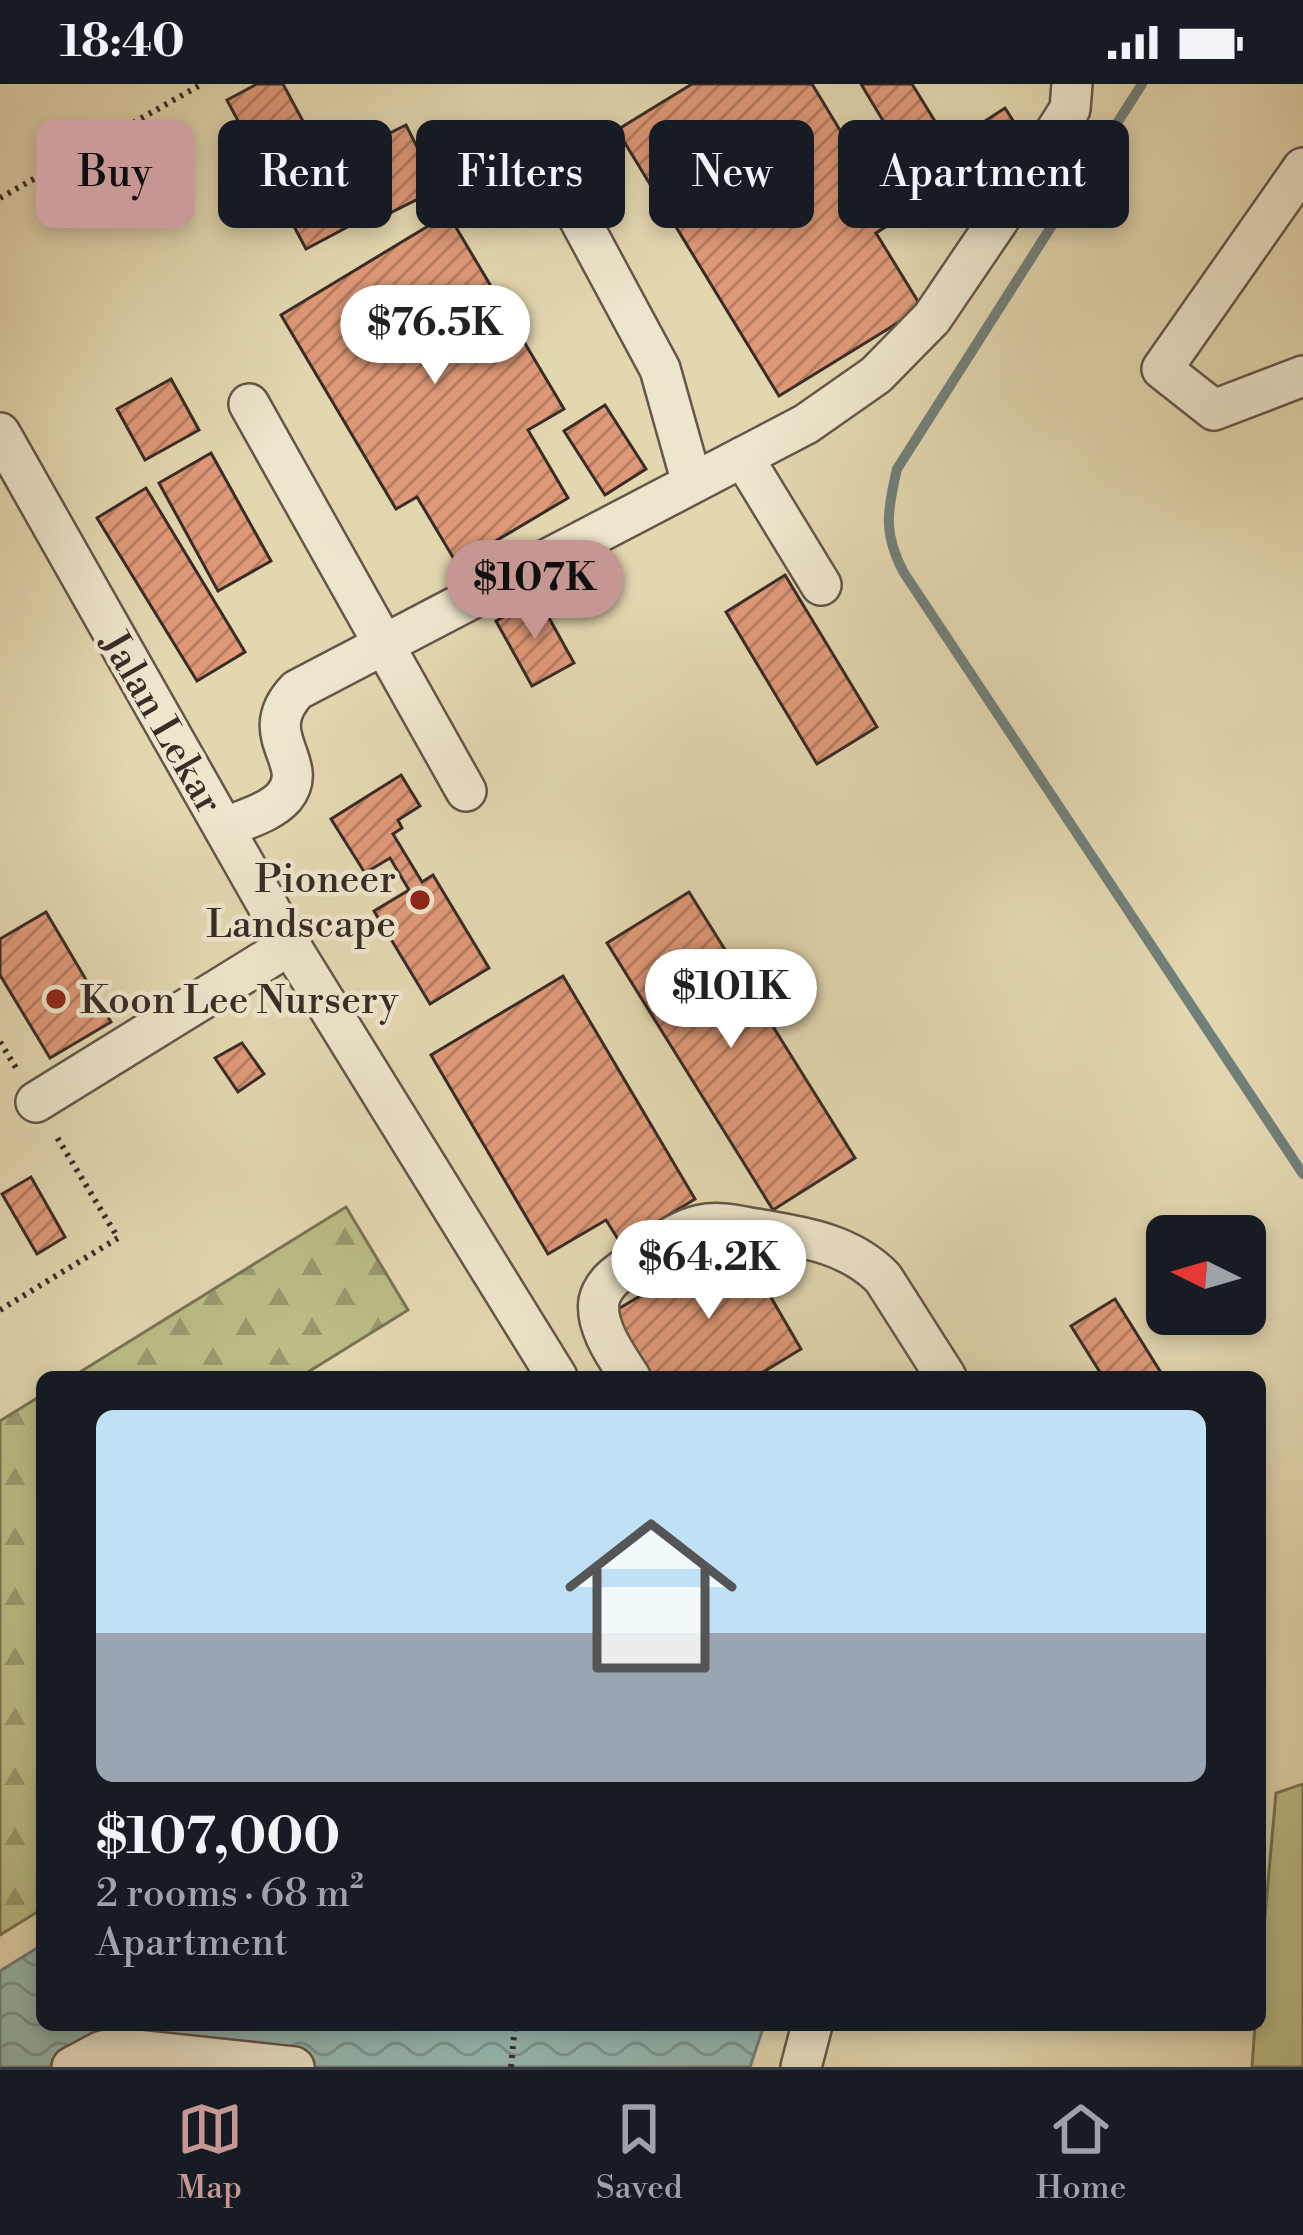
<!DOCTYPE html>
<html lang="en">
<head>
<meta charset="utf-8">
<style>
  body { margin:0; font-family:"Libre Bodoni",serif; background:#20242c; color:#f1f3f6; height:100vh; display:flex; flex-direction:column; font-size:45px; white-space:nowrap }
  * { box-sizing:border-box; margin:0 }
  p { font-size:39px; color:#9ea1a6 }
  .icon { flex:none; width:66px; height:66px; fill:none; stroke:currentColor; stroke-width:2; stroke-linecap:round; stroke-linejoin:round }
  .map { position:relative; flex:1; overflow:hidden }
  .drawer { position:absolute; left:36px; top:1287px; width:1230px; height:660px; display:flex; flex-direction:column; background:#171b24; border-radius:18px; box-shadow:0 6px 18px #0003 }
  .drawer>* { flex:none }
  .guide { position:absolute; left:36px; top:36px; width:1233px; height:108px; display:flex; gap:24px }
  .needle { width:78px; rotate:275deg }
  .fabs { position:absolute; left:1146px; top:1131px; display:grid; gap:24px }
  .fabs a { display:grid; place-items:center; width:120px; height:120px; border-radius:18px; background:#171b24; box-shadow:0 6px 18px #0003; font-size:60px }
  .price { position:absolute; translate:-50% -102px; padding:0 27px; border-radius:42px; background:#fff; color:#222; font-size:39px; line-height:78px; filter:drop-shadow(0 3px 6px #0008) }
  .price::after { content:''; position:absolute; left:50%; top:72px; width:36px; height:27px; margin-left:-18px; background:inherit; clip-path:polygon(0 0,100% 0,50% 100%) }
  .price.current { background:#c59692; color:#111 }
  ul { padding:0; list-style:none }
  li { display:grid; align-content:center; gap:24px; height:636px; padding:0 60px }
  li+li { border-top:3px solid #363941 }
  li span { display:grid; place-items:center; height:372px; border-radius:18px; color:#555 }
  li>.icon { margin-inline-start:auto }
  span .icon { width:216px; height:216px; fill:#fffc; stroke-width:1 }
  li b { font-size:51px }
  .tag { padding:0 42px; border-radius:18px; background:#171b24; box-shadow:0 6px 18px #0003; font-size:42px; line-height:108px }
  .tag.current { background:#c59692; color:#111 }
  .status { display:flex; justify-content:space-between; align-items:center; height:84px; padding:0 60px; background:#171b24; direction:ltr }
  .status svg { height:33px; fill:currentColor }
  .tabs { display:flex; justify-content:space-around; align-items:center; height:168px; border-top:3px solid #363941; background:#171b24; font-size:33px; color:#9ea1a6 }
  .tabs a { display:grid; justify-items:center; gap:6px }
  .tabs .current { color:#c59692 }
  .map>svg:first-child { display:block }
  .green { fill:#bbbc86; stroke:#7a7456; stroke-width:3 }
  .forest { fill:url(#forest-firs); stroke:#7a7456; stroke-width:3 }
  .water { fill:url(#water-waves); stroke:#71807a; stroke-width:3 }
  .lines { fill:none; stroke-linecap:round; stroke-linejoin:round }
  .stream { stroke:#71807a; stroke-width:10 }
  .building { fill:url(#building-hatch); stroke:#392c27; stroke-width:3 }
  .minor-casing { stroke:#645749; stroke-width:44 }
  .path { stroke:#392c27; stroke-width:6; stroke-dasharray:3 6; stroke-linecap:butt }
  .minor { stroke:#ede5cc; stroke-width:39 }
  .poi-dot { fill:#8f2418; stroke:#ede5cc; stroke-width:4.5 }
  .labels { text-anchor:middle; stroke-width:9; stroke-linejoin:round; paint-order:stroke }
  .street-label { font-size:39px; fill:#392c27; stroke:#ede5cc }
  .poi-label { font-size:39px; fill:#392c27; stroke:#ede5cc; text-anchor:end }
</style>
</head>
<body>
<div class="status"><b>18:40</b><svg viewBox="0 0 49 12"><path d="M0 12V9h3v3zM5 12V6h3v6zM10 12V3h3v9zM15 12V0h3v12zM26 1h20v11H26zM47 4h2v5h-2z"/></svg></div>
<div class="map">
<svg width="1303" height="1983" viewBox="0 0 1303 1983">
  <defs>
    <pattern id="forest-firs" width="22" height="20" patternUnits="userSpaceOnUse" patternTransform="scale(3)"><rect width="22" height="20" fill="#bbbc86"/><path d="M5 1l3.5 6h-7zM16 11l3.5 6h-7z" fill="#99996e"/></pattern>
    <pattern id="water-waves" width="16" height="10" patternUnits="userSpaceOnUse" patternTransform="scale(3)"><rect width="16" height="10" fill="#96b8b1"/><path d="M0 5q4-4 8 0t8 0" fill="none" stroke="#7b9690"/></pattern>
    <pattern id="building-hatch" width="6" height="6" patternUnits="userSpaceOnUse" patternTransform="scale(3)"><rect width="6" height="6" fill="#df9978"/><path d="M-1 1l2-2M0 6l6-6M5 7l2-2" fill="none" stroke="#b67d62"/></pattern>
  </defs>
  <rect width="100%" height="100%" fill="#e3d7b0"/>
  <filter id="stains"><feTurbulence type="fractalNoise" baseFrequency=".00167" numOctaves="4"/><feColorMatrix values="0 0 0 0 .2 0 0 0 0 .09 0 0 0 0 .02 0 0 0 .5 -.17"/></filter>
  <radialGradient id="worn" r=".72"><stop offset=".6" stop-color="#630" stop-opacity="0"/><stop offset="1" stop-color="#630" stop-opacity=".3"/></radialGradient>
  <path class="green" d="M1303 1700V1983H1252L1255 1941H1260V1887L1276 1709Z"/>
  <g class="forest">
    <path d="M346 1123 408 1226 300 1293H72Z"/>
    <path d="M42 1311V1825L0 1851V1337Z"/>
  </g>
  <path class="water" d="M42 1861V1941H764L750 1983H0V1887Z"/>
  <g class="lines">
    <path class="stream" d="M1142 0 897 385C887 427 883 450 904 489L1303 1090"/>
  </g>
  <g class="building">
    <path d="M257 0H283L357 138 306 165 227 16Z"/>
    <path d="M692 0H812L895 137 876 149 922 224 779 312 617 46Z"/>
    <path d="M861 0H912L941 47 903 70Z"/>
    <path d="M1005 24 1032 66 1000 86 973 45Z"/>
    <path d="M406 41 438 105 370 139 338 75Z"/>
    <path d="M448 130 564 325 528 346 568 414 457 480 417 413 396 425 281 231Z"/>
    <path d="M171 295 199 346 145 376 117 325Z"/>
    <path d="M605 321 646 385 605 411 564 347Z"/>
    <path d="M211 369 271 477 218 507 159 399Z"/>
    <path d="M146 404 245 568 197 597 97 434Z"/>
    <path d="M785 491 877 643 817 680 726 528Z"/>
    <path d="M538 514 574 579 532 602 496 537Z"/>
    <path d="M401 691 420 722 398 736 402 744 393 750 422 798 433 791 489 884 430 920 374 827 409 806 390 774 365 789 331 735Z"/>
    <path d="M689 808 855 1074 773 1126 607 859Z"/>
    <path d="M46 828 111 938 50 974 0 891V855Z"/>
    <path d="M563 892 695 1115 621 1160 606 1136 548 1170 431 971Z"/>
    <path d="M242 959 264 990 238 1008 215 974Z"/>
    <path d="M31 1093 65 1153 37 1170 2 1110Z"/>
    <path d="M737 1155 801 1265 755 1293H652L613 1228Z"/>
    <path d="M1115 1215 1163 1292 1161 1293H1103L1071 1242Z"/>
  </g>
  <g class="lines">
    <g class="minor-casing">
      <g id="minor">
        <path d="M1303 84 1162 285 1214 326 1303 292"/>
        <path d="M567 112 660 285 692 399"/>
        <path d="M249 320 466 707"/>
        <path d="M0 349 290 861 557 1293"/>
        <path d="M743 373 821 501"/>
        <path d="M224 744C242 736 270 729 284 713 313 678 253 652 297 606L806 340 876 291 932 234 1010 119 1070 25 1072 0"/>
        <path d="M36 1018 290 861"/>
        <path d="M630 1293C617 1273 595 1243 599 1217 603 1198 621 1187 636 1177 656 1164 677 1146 701 1141 719 1137 738 1142 756 1145 802 1153 849 1159 883 1194L946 1293"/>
        <path d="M72 1983 102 1967 117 1964 294 1983"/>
        <path d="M801 1983 812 1941"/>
      </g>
    </g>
    <g class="path">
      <path d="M0 114 202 0"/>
      <path d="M0 958 18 987"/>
      <path d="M0 1226 118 1154 55 1050"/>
      <path d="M511 1983 515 1941"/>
    </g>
    <use href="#minor" class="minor"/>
  </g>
  <g class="poi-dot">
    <circle cx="420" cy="816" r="12"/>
    <circle cx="56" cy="915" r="12"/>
  </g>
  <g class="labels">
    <g class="street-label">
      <text transform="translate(163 638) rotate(60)" y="14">Jalan Lekar</text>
    </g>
    <g class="poi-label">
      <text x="396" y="808">Pioneer<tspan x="396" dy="45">Landscape</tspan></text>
      <text x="80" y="929" text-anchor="start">Koon Lee Nursery</text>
    </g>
  </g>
  <rect width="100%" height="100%" filter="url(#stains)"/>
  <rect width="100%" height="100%" fill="url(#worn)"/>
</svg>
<div class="fabs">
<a><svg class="needle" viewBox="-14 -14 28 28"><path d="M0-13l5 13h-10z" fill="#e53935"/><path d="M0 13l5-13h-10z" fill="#9ea1a6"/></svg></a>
</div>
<b class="price" style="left:435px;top:303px">$76.5K</b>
<b class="price current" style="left:535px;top:558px">$107K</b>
<b class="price" style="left:731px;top:967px">$101K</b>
<b class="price" style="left:709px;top:1238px">$64.2K</b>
<div class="guide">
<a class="tag current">Buy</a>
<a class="tag">Rent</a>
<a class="tag">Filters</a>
<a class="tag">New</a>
<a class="tag">Apartment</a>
</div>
<section class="drawer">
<ul>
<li><span style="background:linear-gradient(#bfe0f5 60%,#9aa5b1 0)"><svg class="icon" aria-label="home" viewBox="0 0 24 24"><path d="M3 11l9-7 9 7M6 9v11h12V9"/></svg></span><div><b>$107,000</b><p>2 rooms · 68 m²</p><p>Apartment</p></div></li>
</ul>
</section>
</div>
<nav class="tabs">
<a class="current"><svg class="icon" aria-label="map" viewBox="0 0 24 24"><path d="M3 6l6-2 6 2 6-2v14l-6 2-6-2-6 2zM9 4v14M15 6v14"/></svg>Map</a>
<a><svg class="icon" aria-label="saved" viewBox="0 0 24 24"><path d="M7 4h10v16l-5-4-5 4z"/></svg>Saved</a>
<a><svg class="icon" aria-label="home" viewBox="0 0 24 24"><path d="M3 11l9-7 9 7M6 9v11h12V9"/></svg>Home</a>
</nav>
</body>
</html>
